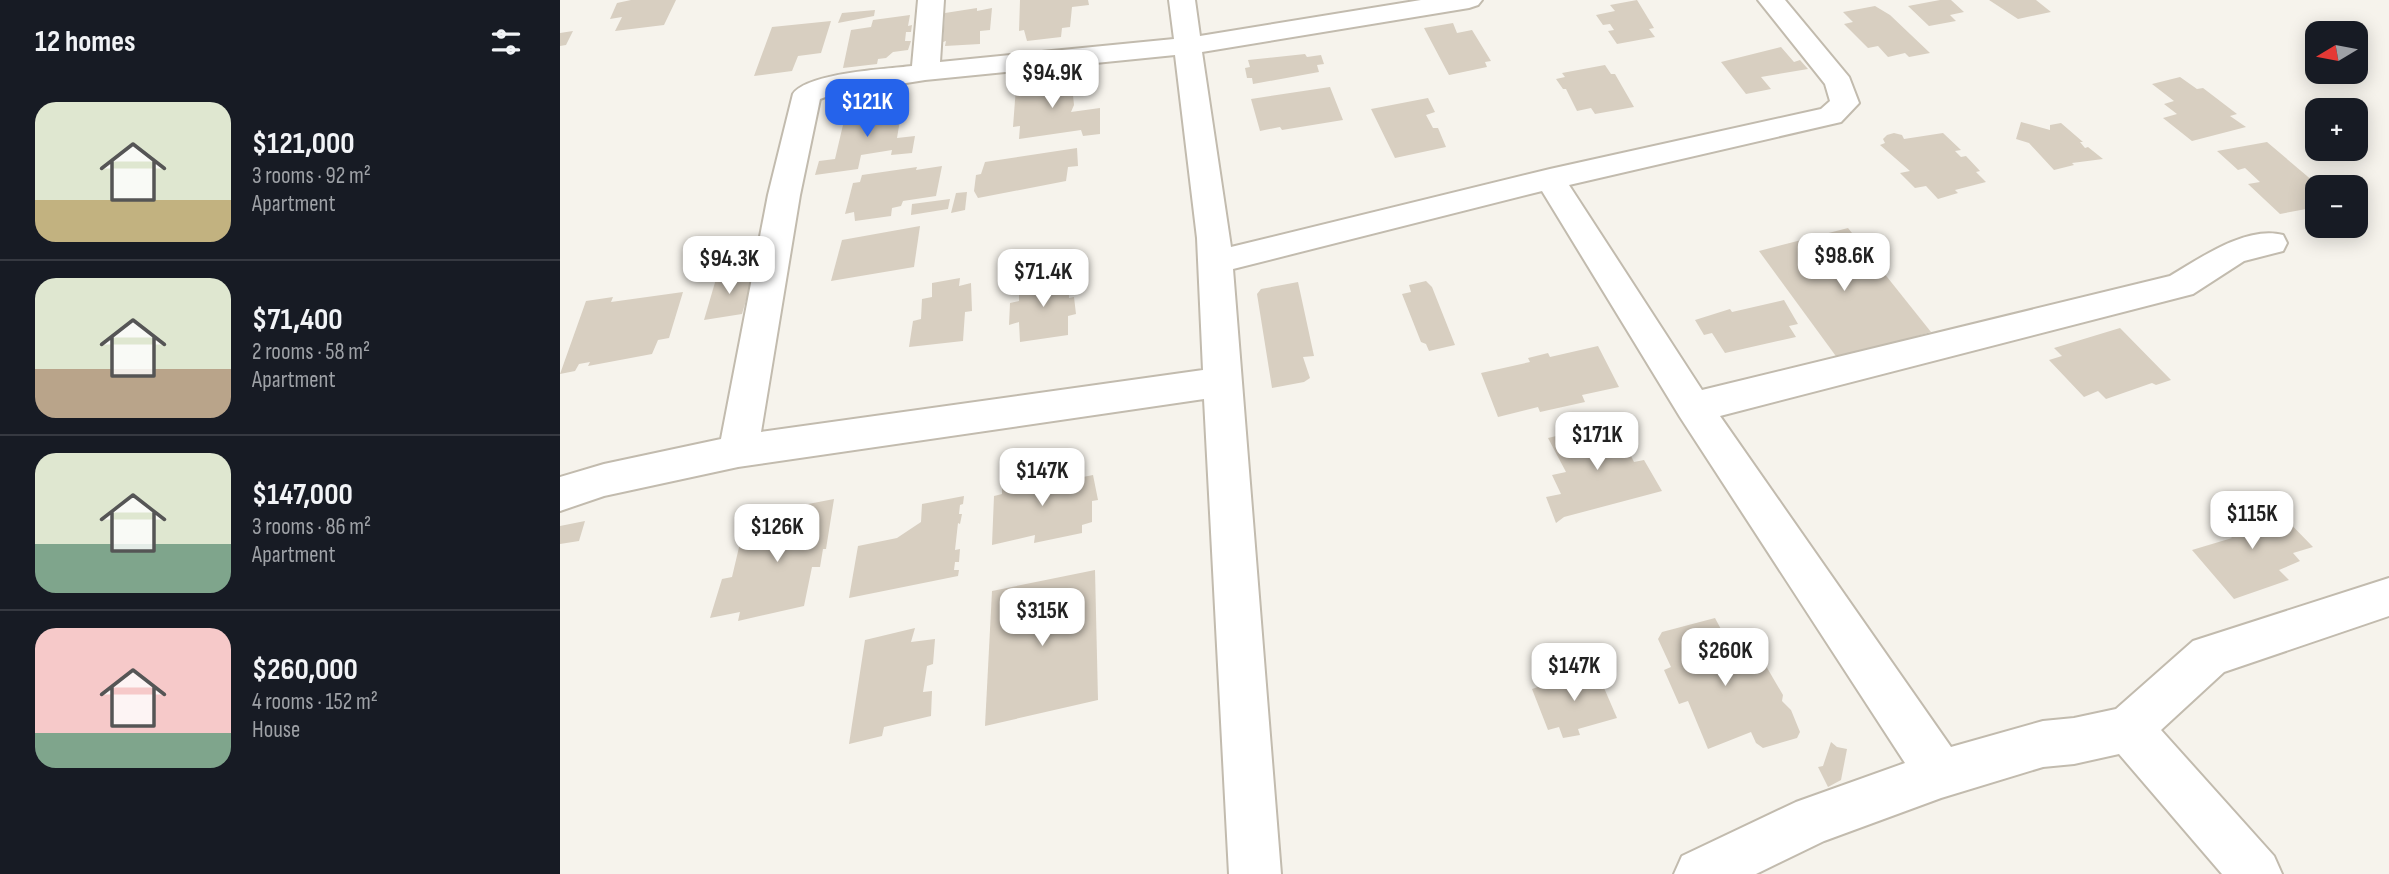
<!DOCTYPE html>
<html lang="en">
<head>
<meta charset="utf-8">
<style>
  body { margin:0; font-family:"Sofia Sans Condensed",sans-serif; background:#242831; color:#f1f3f6; height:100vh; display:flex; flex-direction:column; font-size:26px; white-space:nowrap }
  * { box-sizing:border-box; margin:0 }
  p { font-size:23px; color:#9ea1a6 }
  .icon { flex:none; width:38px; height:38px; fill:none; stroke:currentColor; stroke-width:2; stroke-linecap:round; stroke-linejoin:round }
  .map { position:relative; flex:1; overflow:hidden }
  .sheet { display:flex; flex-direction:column; background:#171b24; width:560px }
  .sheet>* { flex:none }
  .needle { width:46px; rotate:260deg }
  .buttons { position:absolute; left:1745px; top:21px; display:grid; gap:14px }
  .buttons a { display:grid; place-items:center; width:63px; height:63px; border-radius:14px; background:#171b24; box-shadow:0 4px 18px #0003; font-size:35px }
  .price { position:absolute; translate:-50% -60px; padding:0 16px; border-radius:14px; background:#fff; color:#222; font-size:23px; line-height:46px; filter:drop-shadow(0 2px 4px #0008) }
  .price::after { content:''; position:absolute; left:50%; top:42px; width:21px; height:16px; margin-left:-10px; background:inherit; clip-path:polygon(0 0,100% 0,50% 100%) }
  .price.on { background:#2563eb; color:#fff }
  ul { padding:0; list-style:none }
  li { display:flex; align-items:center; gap:21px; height:175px; padding:0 35px }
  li+li { border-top:2px solid #363941 }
  li span { display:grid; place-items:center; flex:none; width:196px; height:140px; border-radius:21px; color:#555 }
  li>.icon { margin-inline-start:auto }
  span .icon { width:84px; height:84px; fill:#fffc; stroke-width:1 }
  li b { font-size:30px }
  h2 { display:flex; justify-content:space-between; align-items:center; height:84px; padding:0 35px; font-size:30px }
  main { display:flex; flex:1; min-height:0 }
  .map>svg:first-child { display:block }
  .building { fill:#d8cfc1 }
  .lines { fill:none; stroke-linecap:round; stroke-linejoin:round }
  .minor-casing { stroke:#c2bbae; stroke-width:4 }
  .minor { fill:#fff; fill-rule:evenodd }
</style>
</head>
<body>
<main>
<section class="sheet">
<h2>12 homes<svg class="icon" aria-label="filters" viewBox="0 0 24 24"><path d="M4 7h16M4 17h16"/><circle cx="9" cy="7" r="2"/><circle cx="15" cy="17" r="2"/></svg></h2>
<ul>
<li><span style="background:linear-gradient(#dfe7d0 70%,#c2b280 0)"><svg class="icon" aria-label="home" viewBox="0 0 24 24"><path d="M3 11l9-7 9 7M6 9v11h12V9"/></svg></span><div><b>$121,000</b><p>3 rooms · 92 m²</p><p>Apartment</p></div></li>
<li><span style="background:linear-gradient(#dfe7d0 65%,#b9a48a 0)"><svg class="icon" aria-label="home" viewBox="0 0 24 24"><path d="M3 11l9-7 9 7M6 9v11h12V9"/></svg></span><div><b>$71,400</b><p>2 rooms · 58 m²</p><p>Apartment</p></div></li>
<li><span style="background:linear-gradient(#dfe7d0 65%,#7fa58c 0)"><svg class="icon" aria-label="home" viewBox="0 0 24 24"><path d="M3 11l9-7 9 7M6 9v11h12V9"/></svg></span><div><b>$147,000</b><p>3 rooms · 86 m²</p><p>Apartment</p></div></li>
<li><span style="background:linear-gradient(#f6c9c9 75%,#7fa58c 0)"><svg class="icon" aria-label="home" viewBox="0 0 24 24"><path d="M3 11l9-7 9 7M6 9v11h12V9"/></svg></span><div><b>$260,000</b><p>4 rooms · 152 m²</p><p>House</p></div></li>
</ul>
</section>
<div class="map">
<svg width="1829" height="874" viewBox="0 0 1829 874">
  <rect width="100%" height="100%" fill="#f6f3ec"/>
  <g class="building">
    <path d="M71 0H116L104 25 55 31 62 17 50 19 57 3Z"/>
    <path d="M460 0H528L529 5 512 7 510 27 502 28 501 37 467 41 464 30 459 31Z"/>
    <path d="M1077 0 1094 28 1089 29 1095 37 1057 44 1048 31 1054 30 1050 24 1043 25 1036 15 1055 11 1050 5Z"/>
    <path d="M1380 0H1391L1404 12 1390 15 1396 21 1369 26 1348 6Z"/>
    <path d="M1429 0H1476L1491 12 1458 19Z"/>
    <path d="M1315 6 1330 15 1370 53 1349 57 1345 53 1328 57 1318 46 1308 48 1284 24 1293 22 1283 12Z"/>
    <path d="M417 8V11L432 8 430 30 420 31V44L385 46 386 41 383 42 385 13Z"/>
    <path d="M315 10 314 16 278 23 282 13Z"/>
    <path d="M350 15 348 26 352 25 351 32H346L345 41H351L348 50 333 52 326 58 318 59 317 64 283 68 291 30 311 27 313 20Z"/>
    <path d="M271 21 261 53 238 56 232 71 194 76 212 27Z"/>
    <path d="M893 23 897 33 912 30 931 61 925 62 927 67 889 75 864 28Z"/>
    <path d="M13 31 6 45 0 46V33Z"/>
    <path d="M1221 47 1234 62 1240 60 1248 69 1201 77 1211 89 1186 94 1161 62Z"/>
    <path d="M745 54 747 57 761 55 764 64 757 65 759 72 693 84 692 78H687L685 68 690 67 688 60Z"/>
    <path d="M1045 65 1051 74H1055L1074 107 1035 114 1031 108 1017 111 1006 89H1003L996 79 1005 77 1002 73Z"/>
    <path d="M511 76 514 105 511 112 540 108V134L523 136 521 130 459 139 460 126 453 127 456 87 479 83 480 80Z"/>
    <path d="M1620 77 1637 89 1643 88 1677 114 1670 116 1686 127 1632 141 1603 118 1617 114 1604 104 1614 101 1592 84Z"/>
    <path d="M770 87 783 120 722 130 720 127 700 131 691 99Z"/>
    <path d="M868 98 875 112 866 115 873 128H878L886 147 835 158 811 109Z"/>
    <path d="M337 105V115L341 114 337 138 355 136 352 153 331 155 332 150 301 155 298 169 255 175 259 161 275 159 286 112Z"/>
    <path d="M1461 122 1490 130V125L1501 123 1523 142H1520L1525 148 1528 147 1543 159 1512 163 1514 165 1494 170 1469 143 1456 139Z"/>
    <path d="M1334 133 1342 135 1344 139 1383 133 1401 150 1395 151 1401 157 1406 156 1420 171 1416 172 1426 182 1395 190 1398 193 1378 199 1366 186 1355 188 1340 173 1350 171 1320 145 1325 143 1323 139 1327 135Z"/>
    <path d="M1707 142 1760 187H1757V207L1720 214 1688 184 1700 182 1685 168 1678 170 1657 151Z"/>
    <path d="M517 148 518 166 508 167 506 181 418 198 414 191 416 175 421 174 425 162Z"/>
    <path d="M382 166 376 196 343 201 341 206 332 208 331 216 295 221 294 212 285 214 293 183 300 182 302 175 357 167 356 170Z"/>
    <path d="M407 192 405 210 391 213 396 193Z"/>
    <path d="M390 199 388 209 351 215 352 204Z"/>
    <path d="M360 226 354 267 271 281 282 240Z"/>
    <path d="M1288 228 1371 332 1278 359 1199 251Z"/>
    <path d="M194 273 182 314 144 320 156 279Z"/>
    <path d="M505 274 504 288 509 287V298L514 297 516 314 508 316V335L460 342 459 322 449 325 450 303 459 301V282Z"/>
    <path d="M400 278 399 286 411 283 412 311 405 312 403 341 349 347 353 321 361 319 362 299 372 297V283Z"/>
    <path d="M866 281 872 287 895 345 869 351 866 344 861 342 842 294 851 292 849 285Z"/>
    <path d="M738 282 754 356 743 357 750 378 744 382 712 388 697 294 701 289Z"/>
    <path d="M123 292 109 338 98 340 92 354 28 366 30 362 19 364 15 371 0 374 26 301 53 297 51 302Z"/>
    <path d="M1224 300 1238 324 1229 326 1236 337 1165 353 1152 333 1144 335 1135 320 1170 309 1172 312Z"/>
    <path d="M1560 328 1611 380 1596 385 1592 383 1546 399 1538 391 1524 397 1489 360 1502 356 1494 348Z"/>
    <path d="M1038 346 1059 387 1022 395 1025 402 980 412 978 407 938 417 921 373 970 362 968 358 988 353 990 357Z"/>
    <path d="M1054 422 1074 462 1084 460 1102 491 1004 517 996 523 986 497 1001 494 992 475 1006 472 988 438Z"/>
    <path d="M466 467V489L506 476 508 480 533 475 538 500 532 501V522L522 525V533L474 543 475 535 432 545 434 496 442 494V472Z"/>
    <path d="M404 496 403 504 400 505 399 514H402L400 524 398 523 395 550 400 549 399 562H395L394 570H399L398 576 289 598 298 546 337 538 361 522 362 504Z"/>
    <path d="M274 499 266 549H263L260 567H252L244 606 178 621 180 612 150 618 162 579 172 577 180 543 205 537 212 511Z"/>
    <path d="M1688 506 1699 516 1718 511 1753 547 1733 553 1740 561 1719 570 1729 580 1674 599 1632 550 1672 538 1652 517Z"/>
    <path d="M25 521 19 541 0 544V526Z"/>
    <path d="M535 570 538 700 425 726 432 591Z"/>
    <path d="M1155 618 1178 661 1199 654 1223 695 1222 701 1231 710 1240 732 1237 738 1203 748 1196 743 1191 732 1148 749 1128 701 1119 704 1104 670 1111 667 1098 639 1102 632Z"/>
    <path d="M355 628 351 642 375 639 373 664 367 666 363 692 372 691 371 716 324 727 322 736 289 744 305 640Z"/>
    <path d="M1035 667 1057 718 1018 729 1020 735 1003 738 999 727 988 730 972 689Z"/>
    <path d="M1271 742 1277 747 1287 749 1281 780 1268 787 1258 767 1263 766Z"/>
  </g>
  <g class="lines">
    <g class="minor-casing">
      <path id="minor" d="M358 0H384L380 62 614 39 609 0H635L640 36 861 0H922L918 5 909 8 642 52 671 247 990 169 1261 109 1270 101 1265 84 1198 0H1225L1289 77 1299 103 1281 122 1009 185 1142 390 1610 276C1640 258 1687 225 1723 235L1727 243 1723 251 1684 261 1633 294 1160 416 1391 747 1483 721 1514 718 1556 709 1633 641 1829 578V616L1664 672 1601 730 1714 856 1722 874H1662L1559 754 1514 764 1483 767 1381 798 1264 841 1196 874H1114L1122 856 1236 802 1345 763 1120 417 982 191 673 269 721 874H669L644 399 178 467 44 496 0 511V477L44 464 161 439 208 195 233 94C247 73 326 69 352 66ZM615 55 637 238 643 370 201 432 240 195 260 99 271 95 365 80Z"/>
    </g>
    <use href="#minor" class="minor"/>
  </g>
</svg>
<div class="buttons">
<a><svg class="needle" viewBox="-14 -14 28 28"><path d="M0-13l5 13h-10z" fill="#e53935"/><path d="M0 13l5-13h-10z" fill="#9ea1a6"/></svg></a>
<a>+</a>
<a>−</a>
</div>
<b class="price" style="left:492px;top:110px">$94.9K</b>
<b class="price on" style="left:307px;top:139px">$121K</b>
<b class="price" style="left:1284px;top:293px">$98.6K</b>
<b class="price" style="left:169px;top:296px">$94.3K</b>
<b class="price" style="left:483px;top:309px">$71.4K</b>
<b class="price" style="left:1037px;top:472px">$171K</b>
<b class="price" style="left:482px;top:508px">$147K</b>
<b class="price" style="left:1692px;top:551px">$115K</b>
<b class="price" style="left:217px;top:564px">$126K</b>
<b class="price" style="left:482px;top:648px">$315K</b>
<b class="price" style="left:1165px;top:688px">$260K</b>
<b class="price" style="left:1014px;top:703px">$147K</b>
</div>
</main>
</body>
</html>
